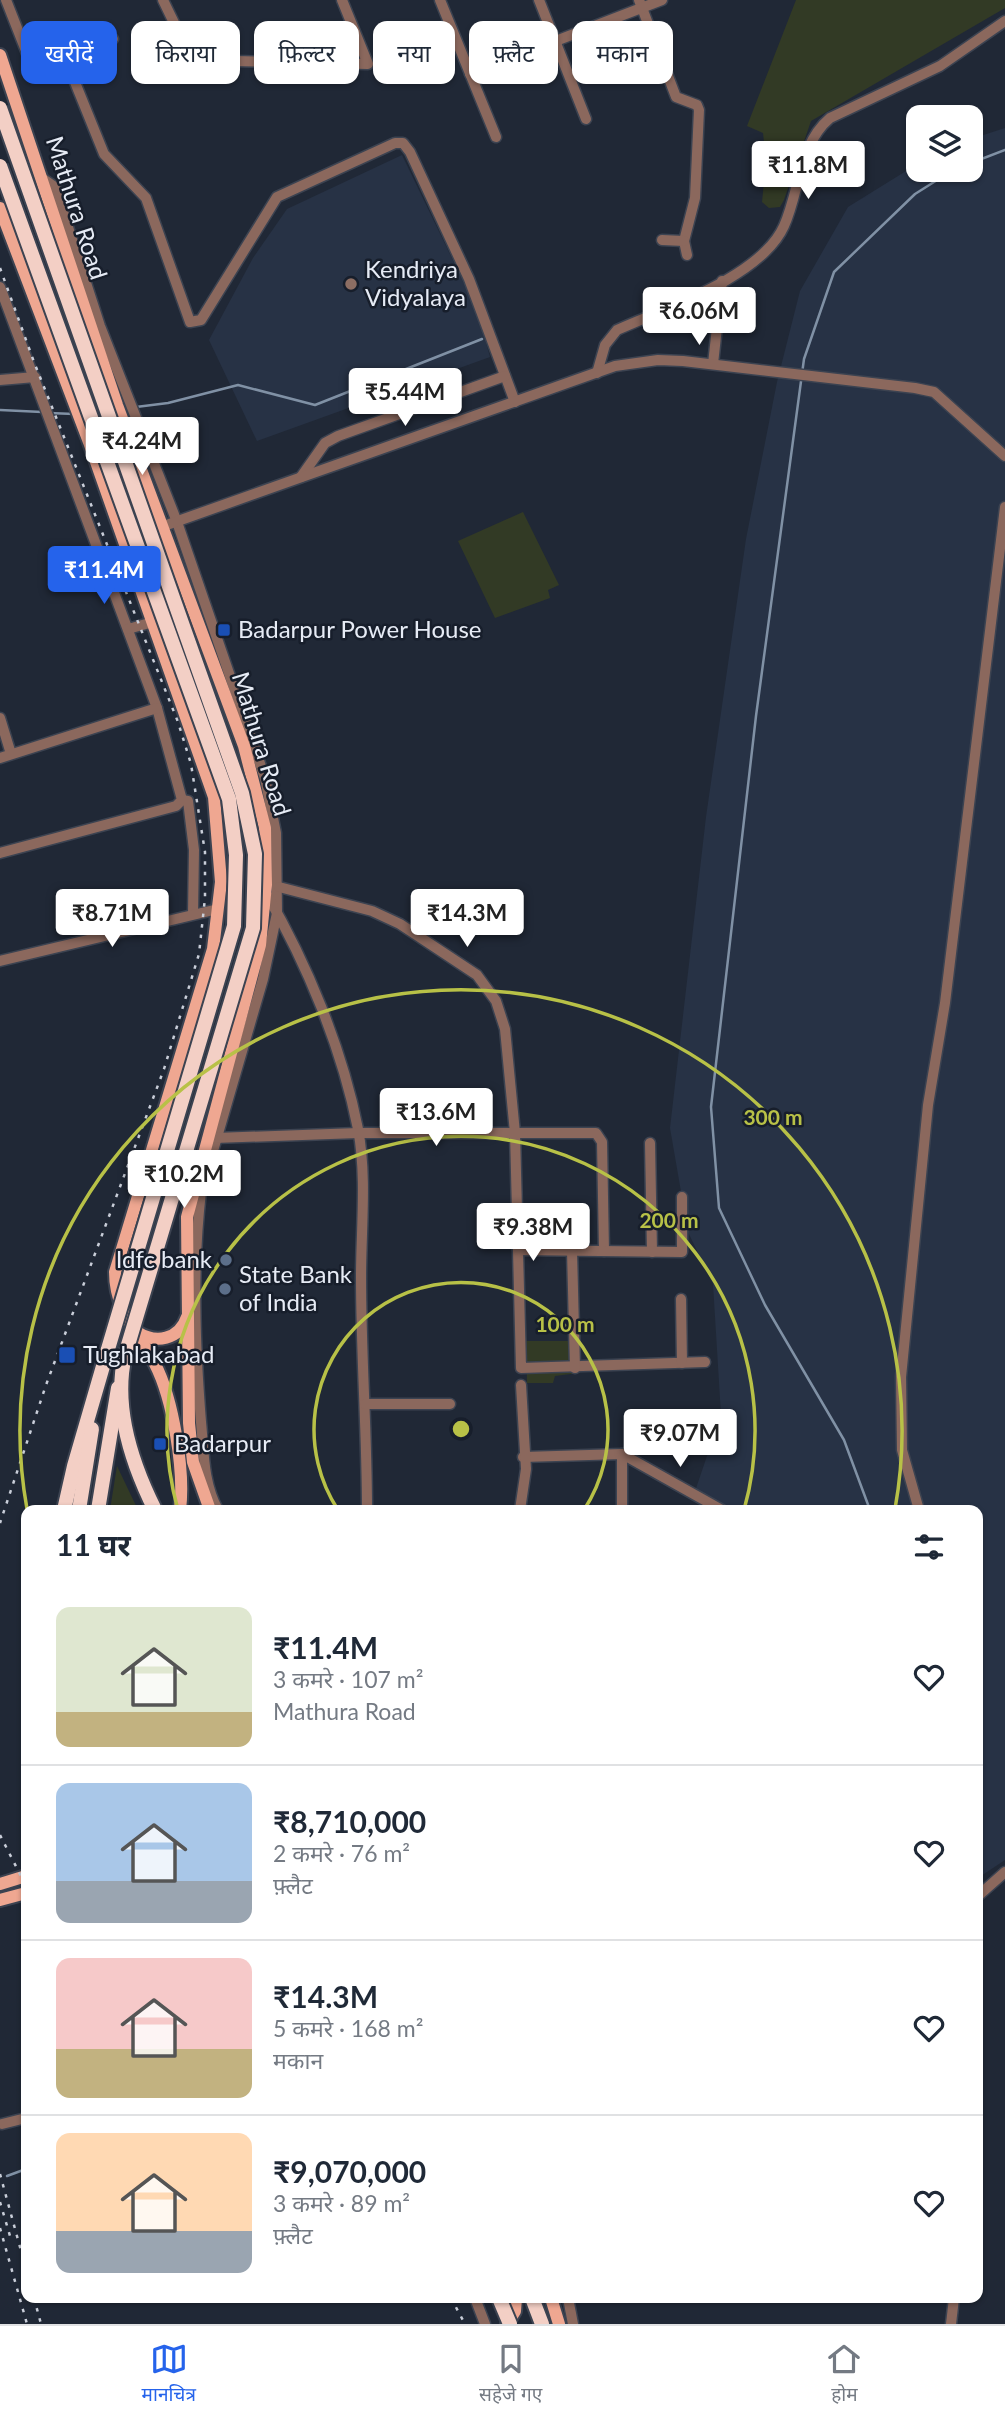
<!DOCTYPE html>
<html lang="hi">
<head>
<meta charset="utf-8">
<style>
  body { margin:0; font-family:Lato,"Noto Sans Devanagari",sans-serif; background:#f6f6f7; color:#1f2937; height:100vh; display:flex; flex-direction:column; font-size:26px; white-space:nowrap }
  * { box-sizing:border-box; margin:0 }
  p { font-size:23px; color:#747a83 }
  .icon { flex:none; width:38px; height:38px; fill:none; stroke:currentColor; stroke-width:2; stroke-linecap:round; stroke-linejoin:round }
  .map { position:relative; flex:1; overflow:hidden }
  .drawer { position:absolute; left:21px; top:1505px; width:962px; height:798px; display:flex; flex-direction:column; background:#fff; border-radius:14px; box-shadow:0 2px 5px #0004 }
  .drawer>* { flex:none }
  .top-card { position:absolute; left:21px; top:21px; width:964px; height:63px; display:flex; gap:14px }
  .buttons { position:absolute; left:906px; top:105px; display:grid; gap:14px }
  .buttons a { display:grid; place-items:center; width:77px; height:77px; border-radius:14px; background:#fff; box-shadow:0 2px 5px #0004; font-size:35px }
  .price { position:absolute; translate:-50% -60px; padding:0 16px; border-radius:7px; background:#fff; color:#222; font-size:23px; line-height:46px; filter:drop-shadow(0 2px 4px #0008) }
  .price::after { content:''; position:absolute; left:50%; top:42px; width:21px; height:16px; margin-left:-10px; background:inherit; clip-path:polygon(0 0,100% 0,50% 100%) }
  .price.current { background:#2563eb; color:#fff }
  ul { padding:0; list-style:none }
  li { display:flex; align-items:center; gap:21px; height:175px; padding:0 35px }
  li+li { border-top:2px solid #e0e1e3 }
  li span { display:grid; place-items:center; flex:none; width:196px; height:140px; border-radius:14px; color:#555 }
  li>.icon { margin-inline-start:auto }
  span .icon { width:84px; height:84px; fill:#fffc; stroke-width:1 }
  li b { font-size:30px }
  h2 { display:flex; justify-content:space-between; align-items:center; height:84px; padding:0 35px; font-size:30px }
  .chip { padding:0 24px; border-radius:14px; background:#fff; box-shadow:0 2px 5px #0004; font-size:24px; line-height:63px }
  .chip.current { background:#2563eb; color:#fff }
  .tab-bar { display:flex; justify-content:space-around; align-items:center; height:98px; border-top:2px solid #e0e1e3; background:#fff; font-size:19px; color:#747a83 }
  .tab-bar a { display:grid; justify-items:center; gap:4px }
  .tab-bar .current { color:#2563eb }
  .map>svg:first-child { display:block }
  .built { fill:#273245 }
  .green { fill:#323a25 }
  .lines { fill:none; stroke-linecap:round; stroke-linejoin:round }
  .stream { stroke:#8091a5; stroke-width:2.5 }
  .minor-casing { stroke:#3c4351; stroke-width:13 }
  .major-casing { stroke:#3c4351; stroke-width:16 }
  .highway-casing { stroke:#3c4351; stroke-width:18 }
  .minor { stroke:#8b685d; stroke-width:10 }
  .major { stroke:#efa791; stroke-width:12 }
  .highway { stroke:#f3cfc5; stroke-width:14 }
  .rail { stroke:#c9ced9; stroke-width:2.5; stroke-dasharray:3.5 7; stroke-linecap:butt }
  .highway-bridge-casing { stroke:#3c4351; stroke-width:18; stroke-linecap:butt }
  .highway-bridge { stroke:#f3cfc5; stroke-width:14 }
  .ring { fill:none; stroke:#b8c147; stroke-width:3.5 }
  .education-dot { fill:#8d6e63; stroke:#171e2b; stroke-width:2.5 }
  .transit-dot { fill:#1a4fb4; stroke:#171e2b; stroke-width:2.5 }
  .service-dot { fill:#5c6f8a; stroke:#171e2b; stroke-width:2.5 }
  .labels { text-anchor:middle; stroke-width:5; stroke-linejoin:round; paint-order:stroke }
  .street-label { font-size:24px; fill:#e6ebf5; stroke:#171e2b }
  .poi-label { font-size:24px; fill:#e6ebf5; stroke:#171e2b; text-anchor:start }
  .centre { fill:#b8c147; stroke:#171e2b; stroke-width:3.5 }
  .ring-label { font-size:21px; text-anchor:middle; font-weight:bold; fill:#b8c147; stroke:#171e2b; stroke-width:5; stroke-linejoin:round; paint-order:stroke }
</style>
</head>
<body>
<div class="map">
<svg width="1005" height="2324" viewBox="0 0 1005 2324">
  <rect width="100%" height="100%" fill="#202836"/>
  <g class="built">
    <path d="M1005 128V1860L978 1878V1510H712L692 1500 721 1415 713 1284 688 1232 670 1128 706 817 746 539 777 382 800 291 848 207 919 163V170H971V139Z"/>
    <path d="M402 155 477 310 490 357 257 441 209 340 253 258 287 209Z"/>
  </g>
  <g class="green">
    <path d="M796 0H1005V8L811 121 784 200 780 207 769 208 762 202 766 161 763 133 747 126Z"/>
    <path d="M523 512 559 585 548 590 550 598 495 618 458 541Z"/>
    <path d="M526 1341H578V1373L555 1376 553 1383H527Z"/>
    <path d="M117 1466 138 1510H110Z"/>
  </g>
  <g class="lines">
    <g class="stream">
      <path d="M971 163 1005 150"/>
      <path d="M136 407 168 403 238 385 315 405 482 339"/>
      <path d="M0 410 42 412"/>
      <path d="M49 413 74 414"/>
      <path d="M870 1510 844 1440 765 1305 719 1208 711 1107 756 716 804 359 834 272 915 194 953 170"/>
      <path d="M7 2176 26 2169"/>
    </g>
    <g class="minor-casing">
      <g id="minor">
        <path d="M6 0 30 61 38 65 59 57 66 60 104 154 146 198 190 322 201 320 277 197 395 143H403L410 152 469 279 515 402"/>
        <path d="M163 0 192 60 368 64 342 0"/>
        <path d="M440 0 496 137"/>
        <path d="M539 0 586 119"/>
        <path d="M639 0 676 97 697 105 699 110 695 198 684 241 687 255"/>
        <path d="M66 60 113 39"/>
        <path d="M470 74 662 0"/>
        <path d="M42 178 55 187 100 326 177 522 265 778 276 833 277 913 263 979 201 1192C192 1268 195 1346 201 1422 204 1452 203 1483 218 1510"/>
        <path d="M662 240 684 241"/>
        <path d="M0 287 157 708 182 800 176 806 0 853"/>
        <path d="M713 364 722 281"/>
        <path d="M597 373 605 345 617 330C666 308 761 277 784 226 800 190 799 144 830 118L940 66 1005 21"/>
        <path d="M0 380 35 377"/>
        <path d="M301 477 325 443 338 436 505 376"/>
        <path d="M161 527 615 366 658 360 683 361 915 388 934 392 1005 456"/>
        <path d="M128 629 153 622"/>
        <path d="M0 718 11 754"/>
        <path d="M0 758 157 708"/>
        <path d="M182 800 188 801 194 850 193 914"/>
        <path d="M279 887 372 911 400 924 477 975 496 1001 505 1029 515 1133 521 1368 705 1362"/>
        <path d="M266 893C307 964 342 1048 358 1129 367 1177 361 1229 361 1277 361 1355 367 1433 367 1510"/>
        <path d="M0 961 218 909"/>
        <path d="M215 1138 358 1133H596L602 1142 604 1251"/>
        <path d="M650 1143 652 1252"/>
        <path d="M518 1250 682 1252V1197"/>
        <path d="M572 1251 575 1368"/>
        <path d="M681 1299 682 1363"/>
        <path d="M365 1404H450"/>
        <path d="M523 1457 622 1454 722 1510"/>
        <path d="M520 1510 526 1469 521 1385"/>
        <path d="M622 1510V1454"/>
        <path d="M919 1510 902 1450 901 1377 928 1105 945 1003 1005 507"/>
        <path d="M978 1896 1005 1872"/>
        <path d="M2 2124 26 2118"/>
        <path d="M475 2298 485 2324"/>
        <path d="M568 2298 573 2324"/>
        <path d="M951 2324 954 2298"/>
      </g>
    </g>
    <g class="major-casing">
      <g id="major">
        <path d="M0 55 117 405 244 746 265 828 266 885 260 945 187 1217 189 1423 193 1462 210 1510"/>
        <path d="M0 208 89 442 214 797 221 882 213 949 115 1272C115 1311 138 1332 155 1364 173 1399 185 1471 180 1510"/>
        <path d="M137 1332C156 1344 179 1340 187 1317"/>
        <path d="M0 1884 26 1876"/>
        <path d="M0 1900 26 1893"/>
        <path d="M551 2298 559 2324"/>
        <path d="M507 2324 515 2311 516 2298"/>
      </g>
    </g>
    <g class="highway-casing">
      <g id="highway">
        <path d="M125 1355C113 1407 132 1464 155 1510"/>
        <path d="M64 1510 74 1466 108 1349"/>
        <path d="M79 1510 92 1429"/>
        <path d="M98 1510 118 1388"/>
        <path d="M532 2298 542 2324"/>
      </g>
    </g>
    <use href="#minor" class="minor"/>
    <use href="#major" class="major"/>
    <use href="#highway" class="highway"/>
    <g class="rail">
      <path d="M0 268 34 362 178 722 191 764 205 852V898L199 954 164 1069 46 1385 0 1523"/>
      <path d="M0 1835 26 1886"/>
      <path d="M0 2174 26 2269"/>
      <path d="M0 2202 10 2236"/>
      <path d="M0 2228 27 2324"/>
      <path d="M34 2298 41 2324"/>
      <path d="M451 2298 465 2324"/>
    </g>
    <g class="highway-bridge-casing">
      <g id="highway-bridge">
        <path d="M0 108 242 793 255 854 253 928 125 1355"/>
        <path d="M0 166 229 799 236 855 234 926 108 1349"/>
        <path d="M499 2298 510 2324"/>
      </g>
    </g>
    <use href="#highway-bridge" class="highway-bridge"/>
  </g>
  <g class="ring">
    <path d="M338 1510A147 147 0 1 1 584 1510"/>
    <path d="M178 1510A294 294 0 1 1 744 1510"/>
    <path d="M27 1509A441 441 0 1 1 895 1509"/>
  </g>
  <circle class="education-dot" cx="351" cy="284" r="7"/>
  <g class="transit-dot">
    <rect x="217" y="623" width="14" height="14" rx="3.5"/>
    <rect x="58" y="1346" width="18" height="18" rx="3.5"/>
    <rect x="153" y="1437" width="14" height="14" rx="3.5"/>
  </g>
  <g class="service-dot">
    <circle cx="226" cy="1260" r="7"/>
    <circle cx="225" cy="1289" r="7"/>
  </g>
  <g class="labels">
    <g class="street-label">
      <text transform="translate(76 208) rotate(72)" y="8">Mathura Road</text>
      <text transform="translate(261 744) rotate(73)" y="8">Mathura Road</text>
    </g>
    <g class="poi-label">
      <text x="365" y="278">Kendriya<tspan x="365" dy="28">Vidyalaya</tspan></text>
      <text x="238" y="638">Badarpur Power House</text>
      <text x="212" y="1268" text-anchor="end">Idfc bank</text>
      <text x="239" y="1283">State Bank<tspan x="239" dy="28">of India</tspan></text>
      <text x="83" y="1363">Tughlakabad</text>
      <text x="174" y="1452">Badarpur</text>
    </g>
  </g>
  <circle cx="461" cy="1429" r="10" class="centre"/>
  <g class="ring-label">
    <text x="773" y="1125">300 m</text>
    <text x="669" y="1228">200 m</text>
    <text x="565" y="1332">100 m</text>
  </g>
</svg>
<div class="buttons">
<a><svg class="icon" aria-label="layers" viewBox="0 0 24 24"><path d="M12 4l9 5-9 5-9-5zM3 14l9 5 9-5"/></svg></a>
</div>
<b class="price" style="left:808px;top:201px">₹11.8M</b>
<b class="price" style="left:699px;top:347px">₹6.06M</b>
<b class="price" style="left:405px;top:428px">₹5.44M</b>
<b class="price" style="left:142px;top:477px">₹4.24M</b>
<b class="price current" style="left:104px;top:606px">₹11.4M</b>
<b class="price" style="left:112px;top:949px">₹8.71M</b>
<b class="price" style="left:467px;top:949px">₹14.3M</b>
<b class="price" style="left:436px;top:1148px">₹13.6M</b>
<b class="price" style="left:184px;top:1210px">₹10.2M</b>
<b class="price" style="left:533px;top:1263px">₹9.38M</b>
<b class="price" style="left:680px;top:1469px">₹9.07M</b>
<div class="top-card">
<a class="chip current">खरीदें</a>
<a class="chip">किराया</a>
<a class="chip">फ़िल्टर</a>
<a class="chip">नया</a>
<a class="chip">फ़्लैट</a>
<a class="chip">मकान</a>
</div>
<section class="drawer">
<h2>11 घर<svg class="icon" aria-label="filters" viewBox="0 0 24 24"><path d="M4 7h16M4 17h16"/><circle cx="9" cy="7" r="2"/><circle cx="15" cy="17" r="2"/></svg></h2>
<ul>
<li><span style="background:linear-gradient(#dfe7d0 75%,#c2b280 0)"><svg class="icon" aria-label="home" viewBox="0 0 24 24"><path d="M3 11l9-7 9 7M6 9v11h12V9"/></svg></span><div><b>₹11.4M</b><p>3 कमरे · 107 m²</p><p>Mathura Road</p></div><svg class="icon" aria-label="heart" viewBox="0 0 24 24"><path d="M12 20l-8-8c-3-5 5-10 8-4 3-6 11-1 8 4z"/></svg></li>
<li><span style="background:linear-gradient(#a9c7e8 70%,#9aa5b1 0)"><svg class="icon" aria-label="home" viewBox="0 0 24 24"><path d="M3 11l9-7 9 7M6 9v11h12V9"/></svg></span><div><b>₹8,710,000</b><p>2 कमरे · 76 m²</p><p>फ़्लैट</p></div><svg class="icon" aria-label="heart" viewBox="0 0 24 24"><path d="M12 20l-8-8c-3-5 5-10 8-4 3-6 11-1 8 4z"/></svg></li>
<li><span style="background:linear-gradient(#f6c9c9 65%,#c2b280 0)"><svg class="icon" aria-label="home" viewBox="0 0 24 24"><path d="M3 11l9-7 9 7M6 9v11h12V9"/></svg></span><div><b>₹14.3M</b><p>5 कमरे · 168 m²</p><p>मकान</p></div><svg class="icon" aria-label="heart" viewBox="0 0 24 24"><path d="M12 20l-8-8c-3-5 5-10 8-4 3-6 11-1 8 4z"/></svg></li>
<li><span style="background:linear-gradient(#ffd9b3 70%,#9aa5b1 0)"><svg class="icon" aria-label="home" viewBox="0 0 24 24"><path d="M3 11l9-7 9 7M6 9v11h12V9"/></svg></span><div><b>₹9,070,000</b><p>3 कमरे · 89 m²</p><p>फ़्लैट</p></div><svg class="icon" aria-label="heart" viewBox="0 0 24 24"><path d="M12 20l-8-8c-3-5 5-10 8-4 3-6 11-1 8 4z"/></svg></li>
</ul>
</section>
</div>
<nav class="tab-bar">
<a class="current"><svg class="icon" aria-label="map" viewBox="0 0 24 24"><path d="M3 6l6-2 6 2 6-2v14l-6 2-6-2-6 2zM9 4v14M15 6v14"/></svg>मानचित्र</a>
<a><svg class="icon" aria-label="saved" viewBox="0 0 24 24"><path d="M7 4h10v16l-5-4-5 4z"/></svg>सहेजे गए</a>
<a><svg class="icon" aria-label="home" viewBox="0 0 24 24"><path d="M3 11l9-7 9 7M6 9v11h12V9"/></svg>होम</a>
</nav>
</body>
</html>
